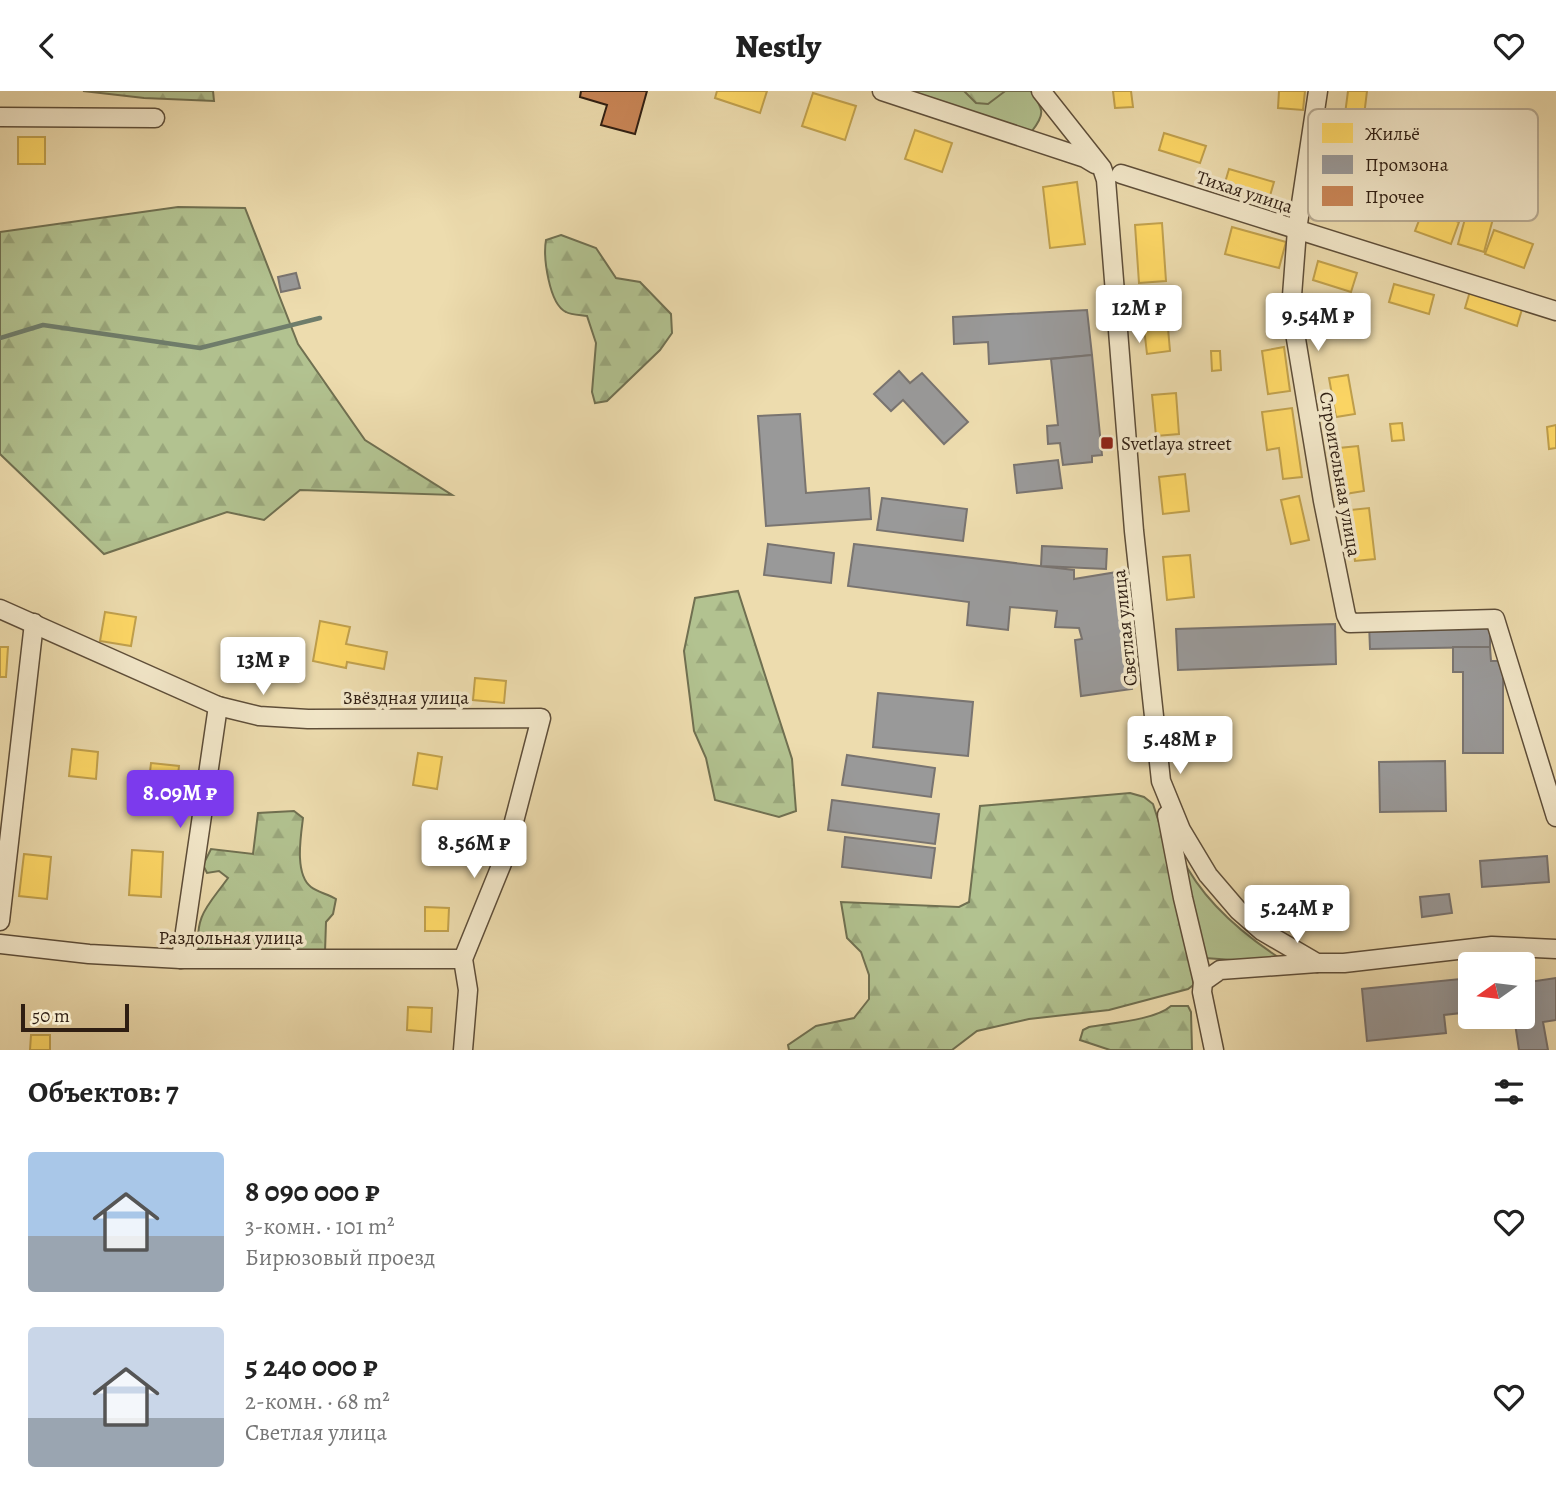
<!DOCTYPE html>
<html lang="ru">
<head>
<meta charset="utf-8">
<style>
  body { margin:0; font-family:Alegreya,serif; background:#f6f6f6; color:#222; height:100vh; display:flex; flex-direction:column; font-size:26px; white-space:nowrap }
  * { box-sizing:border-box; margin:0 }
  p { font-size:23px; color:#767676 }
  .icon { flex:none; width:38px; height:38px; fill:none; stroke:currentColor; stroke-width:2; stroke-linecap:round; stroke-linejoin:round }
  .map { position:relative; height:959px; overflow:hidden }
  .side { display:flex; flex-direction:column; background:#fff; flex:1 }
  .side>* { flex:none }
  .needle { width:46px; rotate:256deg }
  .fabs { position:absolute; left:1458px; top:861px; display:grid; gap:14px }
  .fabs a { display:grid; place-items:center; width:77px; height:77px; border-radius:7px; background:#fff; box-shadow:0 7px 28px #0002; font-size:35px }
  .scale { position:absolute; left:21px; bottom:18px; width:108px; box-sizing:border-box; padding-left:7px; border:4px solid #2f1e12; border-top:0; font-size:19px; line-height:24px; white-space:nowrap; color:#2f1e12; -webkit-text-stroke:5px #f3e8ca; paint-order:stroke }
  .price { position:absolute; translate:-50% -60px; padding:0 16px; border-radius:7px; background:#fff; color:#222; font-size:23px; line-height:46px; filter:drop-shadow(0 2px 4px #0008) }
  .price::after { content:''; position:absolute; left:50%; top:42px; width:21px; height:16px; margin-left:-10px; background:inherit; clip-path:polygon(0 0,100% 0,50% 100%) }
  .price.selected { background:#7c3aed; color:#fff }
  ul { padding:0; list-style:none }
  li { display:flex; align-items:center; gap:21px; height:175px; padding:0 28px }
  li span { display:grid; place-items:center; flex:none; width:196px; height:140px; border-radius:7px; color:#555 }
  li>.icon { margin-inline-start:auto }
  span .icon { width:84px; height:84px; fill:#fffc; stroke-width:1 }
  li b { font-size:30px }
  h2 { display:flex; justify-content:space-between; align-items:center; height:84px; padding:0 28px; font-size:30px }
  header { display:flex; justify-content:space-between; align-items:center; height:91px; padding:0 28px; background:#fff; font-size:32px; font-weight:800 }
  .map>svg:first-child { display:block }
  .grass { fill:#b2c290; stroke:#707051; stroke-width:2 }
  .forest { fill:url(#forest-firs); stroke:#707051; stroke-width:2 }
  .homes { fill:#ffd966; stroke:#c1a14d; stroke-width:2 }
  .industry { fill:#999; stroke:#797470; stroke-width:2 }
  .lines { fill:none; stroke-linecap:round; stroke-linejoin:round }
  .stream { stroke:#6f7d6b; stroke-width:4.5 }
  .building { fill:#ca8657; stroke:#2f1e12; stroke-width:2 }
  .minor-casing { stroke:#5e4e39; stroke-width:21 }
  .minor { stroke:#f3e8ca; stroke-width:18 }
  .poi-dot { fill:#8f2418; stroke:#f3e8ca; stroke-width:2.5 }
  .labels { text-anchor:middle; stroke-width:7; stroke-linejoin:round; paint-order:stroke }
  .street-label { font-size:19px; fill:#2f1e12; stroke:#f3e8ca }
  .poi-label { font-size:19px; fill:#2f1e12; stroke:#f3e8ca; text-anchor:start }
  .key { fill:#f3e8ca; stroke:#b8ab93; stroke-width:2 }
  .key-label { font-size:19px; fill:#2f1e12 }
</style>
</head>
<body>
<header><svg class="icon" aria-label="back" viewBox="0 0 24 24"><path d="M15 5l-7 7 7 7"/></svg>Nestly<svg class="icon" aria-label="heart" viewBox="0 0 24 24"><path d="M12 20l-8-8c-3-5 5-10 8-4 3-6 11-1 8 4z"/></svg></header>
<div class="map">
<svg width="1556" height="959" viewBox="0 0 1556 959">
  <defs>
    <pattern id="forest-firs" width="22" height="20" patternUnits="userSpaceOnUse" patternTransform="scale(1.75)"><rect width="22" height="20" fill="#b2c290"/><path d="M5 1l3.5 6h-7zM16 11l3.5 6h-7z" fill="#99a67b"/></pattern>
  </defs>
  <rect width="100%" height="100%" fill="#eddcae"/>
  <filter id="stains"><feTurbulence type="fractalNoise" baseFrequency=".00286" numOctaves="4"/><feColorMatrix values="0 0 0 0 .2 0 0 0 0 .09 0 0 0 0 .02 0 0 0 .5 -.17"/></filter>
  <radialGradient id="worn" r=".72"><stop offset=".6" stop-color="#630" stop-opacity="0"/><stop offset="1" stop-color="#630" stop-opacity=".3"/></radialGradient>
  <g class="grass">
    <path d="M911 0H1031C1043 18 1046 22 1032 40H1024Z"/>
    <path d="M1181 765C1201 807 1240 841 1278 866L1247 870 1205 867Z"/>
  </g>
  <g class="forest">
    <path d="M83 0H213L214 10 144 7Z"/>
    <path d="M964 0H1003L1004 1 988 13 976 12Z"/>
    <path d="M178 116 245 117 298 253 365 349 452 404 300 399 264 429 227 421 104 463 0 363V141Z"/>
    <path d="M561 144 596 157 616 187 640 191 671 223 672 242 660 259 607 310 595 312 592 301 596 252 587 225C581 224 571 224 566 221 549 213 543 166 546 149Z"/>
    <path d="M738 500 792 668 796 720 779 726 715 709 706 667 694 640 684 560 695 507Z"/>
    <path d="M1130 702 1144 706 1153 713 1164 747 1173 802 1189 848 1196 892 1188 898 1109 919 1029 928 977 940 952 959H789L788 954 816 935 854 927 869 908V884L861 861 847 847 841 811 959 816 969 811 980 715Z"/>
    <path d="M294 720 303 727C301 744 294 783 311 796 317 801 328 803 336 808L333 823 326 831 325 861 199 862C194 824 208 815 228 787L219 780 207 782 203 774 211 758 253 763 258 722Z"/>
    <path d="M1171 915H1188L1191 921 1192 959H1110L1080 949 1083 939 1089 936C1111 932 1155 929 1171 915Z"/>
  </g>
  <g class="homes">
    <path d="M717 0H767L760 22 715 7Z"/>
    <path d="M1113 0H1131L1133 16 1115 17Z"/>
    <path d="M1279 0H1305L1303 19 1278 17Z"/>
    <path d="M1348 0H1367L1364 25 1345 23Z"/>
    <path d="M813 2 856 15 845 49 802 35Z"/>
    <path d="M915 39 952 52 942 81 905 68Z"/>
    <path d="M1164 42 1206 55 1200 72 1159 59Z"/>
    <rect x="18" y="46" width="27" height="27"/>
    <path d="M1229 78 1274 91 1269 108 1224 95Z"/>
    <path d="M1077 91 1085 153 1050 157 1043 96Z"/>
    <path d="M1468 117 1494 124 1484 161 1458 153Z"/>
    <path d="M1423 119 1459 131 1451 153 1415 140Z"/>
    <path d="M1162 132 1166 190 1139 192 1135 134Z"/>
    <path d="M1232 136 1286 151 1279 177 1225 163Z"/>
    <path d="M1494 139 1533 153 1524 177 1485 163Z"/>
    <path d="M1318 170 1357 182 1351 201 1313 189Z"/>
    <path d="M1394 193 1434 204 1429 223 1389 211Z"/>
    <path d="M1471 197 1523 215 1517 235 1465 217Z"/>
    <path d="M1167 226 1170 260 1147 263 1143 228Z"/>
    <path d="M1284 256 1290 300 1268 303 1262 260Z"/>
    <path d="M1211 260H1220L1221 279 1212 280Z"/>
    <path d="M1348 284 1355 323 1336 326 1329 287Z"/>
    <path d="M1176 302 1179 343 1156 345 1152 304Z"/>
    <path d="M1292 317 1302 386 1283 388 1279 357 1267 359 1262 321Z"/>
    <path d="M1402 332 1404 349 1392 350 1390 333Z"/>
    <path d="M1556 334V357L1549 358 1547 336Z"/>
    <path d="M1358 355 1364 400 1345 403 1339 357Z"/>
    <path d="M1185 383 1189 420 1163 423 1159 386Z"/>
    <path d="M1299 405 1309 449 1291 453 1281 409Z"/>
    <path d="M1369 417 1375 468 1355 470 1351 440 1343 441 1341 420Z"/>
    <path d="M1190 464 1194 506 1167 509 1163 466Z"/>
    <path d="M105 521 136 526 131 555 100 550Z"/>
    <path d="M320 530 350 536 346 553 387 561 384 578 347 571 346 577 313 570Z"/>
    <path d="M0 556H8L6 586H0Z"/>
    <path d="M475 587 506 590 504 612 473 609Z"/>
    <path d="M72 658 98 661 96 688 69 685Z"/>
    <path d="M418 662 442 666 437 698 413 694Z"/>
    <path d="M151 672 179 675 176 702 148 699Z"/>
    <path d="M132 759 163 761 161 806 129 804Z"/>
    <path d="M24 763 51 766 47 808 19 805Z"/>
    <path d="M425 816 449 817 448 840H425Z"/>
    <path d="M408 916 432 917 431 941 407 939Z"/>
    <path d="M31 944H50V959H30Z"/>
  </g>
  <g class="industry">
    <path d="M296 182 300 197 281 201 278 186Z"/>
    <path d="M1087 219 1092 264 989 273 988 251 954 253 953 226Z"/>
    <path d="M1092 264 1102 364 1092 365V371L1063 374 1060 352 1048 353 1047 335 1058 334 1051 268Z"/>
    <path d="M899 280 910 292 922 282 968 331 944 353 903 309 891 320 874 303Z"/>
    <path d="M800 323 806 402 869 397 871 428 766 435 758 325Z"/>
    <path d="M1058 369 1062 397 1017 402 1014 374Z"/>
    <path d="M882 407 967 418 963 450 877 439Z"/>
    <path d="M768 453 834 462 831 492 764 484Z"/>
    <path d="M854 453 1074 479V488L1117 481 1132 598 1081 605 1075 549 1082 548 1079 537 1055 536 1057 520 1010 516 1008 539 967 534 969 511 848 495Z"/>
    <path d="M1042 455 1107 458 1106 478 1041 475Z"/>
    <path d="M1490 530V556L1370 558 1369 532Z"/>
    <path d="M1335 533 1336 573 1178 579 1176 538Z"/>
    <path d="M1453 556H1490L1491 570H1503V662H1463V581H1453Z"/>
    <path d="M878 602 973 611 968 665 873 656Z"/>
    <path d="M847 664 935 677 931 706 842 694Z"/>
    <path d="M1445 670 1446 720 1380 721 1379 671Z"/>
    <path d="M832 709 939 723 935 753 828 739Z"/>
    <path d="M845 746 935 757 931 787 842 776Z"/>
    <path d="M1547 765 1549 791 1482 796 1480 770Z"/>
    <path d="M1449 803 1452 822 1422 826 1420 806Z"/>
    <path d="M1470 887V921L1444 924 1446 942 1367 950 1362 898Z"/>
    <path d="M1556 887V929L1543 931 1548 959H1519L1514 926H1522V892Z"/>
  </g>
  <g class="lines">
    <path class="stream" d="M0 247 43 234 200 257 320 227"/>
  </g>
  <path class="building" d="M581 0H647L635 43 601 34 607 14 580 6Z"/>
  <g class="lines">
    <g class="minor-casing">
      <g id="minor">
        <path d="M882 0 1085 67 1095 73"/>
        <path d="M1041 0 1102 77 1106 89 1134 440 1161 690 1181 739 1208 784 1238 819 1262 840 1317 872H1344L1492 855 1556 858"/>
        <path d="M1318 0 1297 139 1291 218 1323 410 1346 524 1350 532 1495 528 1556 726"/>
        <path d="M0 26 155 27"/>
        <path d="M1121 83 1556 220"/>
        <path d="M0 518 218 615 259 625 308 628 541 627 505 765 463 868 468 899 463 959"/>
        <path d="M1167 724 1183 807 1203 891"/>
        <path d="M0 830 34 532"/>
        <path d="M0 853 89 863 181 868H463"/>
        <path d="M181 868 218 615"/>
        <path d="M1214 959 1202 901 1203 891 1220 879 1317 872"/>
      </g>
    </g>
    <use href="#minor" class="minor"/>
  </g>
  <rect class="poi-dot" x="1100" y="345" width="14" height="14" rx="3.5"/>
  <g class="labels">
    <g class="street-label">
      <text transform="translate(1245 100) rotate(18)" y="7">Тихая улица</text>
      <text transform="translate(1341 383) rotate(80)" y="7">Строительная улица</text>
      <text transform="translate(1124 537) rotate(-96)" y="7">Светлая улица</text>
      <text x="406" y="613">Звёздная улица</text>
      <text x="231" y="853">Раздольная улица</text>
    </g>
    <g class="poi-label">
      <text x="1121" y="359">Svetlaya street</text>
    </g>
  </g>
  <rect x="1308" y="18" width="230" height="112" rx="10" class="key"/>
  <rect x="1322" y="32" width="31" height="20" fill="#ffd966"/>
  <rect x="1322" y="64" width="31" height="19" fill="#999"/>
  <rect x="1322" y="95" width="31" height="20" fill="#ca8657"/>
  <g class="key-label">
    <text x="1365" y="49">Жильё</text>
    <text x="1365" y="80">Промзона</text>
    <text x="1365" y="112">Прочее</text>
  </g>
  <rect width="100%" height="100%" filter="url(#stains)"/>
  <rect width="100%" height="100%" fill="url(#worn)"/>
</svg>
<div class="fabs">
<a><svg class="needle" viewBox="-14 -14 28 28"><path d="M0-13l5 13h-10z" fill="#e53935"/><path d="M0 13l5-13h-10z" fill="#767676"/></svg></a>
</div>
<div class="scale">50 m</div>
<b class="price" style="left:1139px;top:254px">12M ₽</b>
<b class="price" style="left:1318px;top:262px">9.54M ₽</b>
<b class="price" style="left:263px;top:606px">13M ₽</b>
<b class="price" style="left:1180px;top:685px">5.48M ₽</b>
<b class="price selected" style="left:180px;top:739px">8.09M ₽</b>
<b class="price" style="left:474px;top:789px">8.56M ₽</b>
<b class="price" style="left:1297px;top:854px">5.24M ₽</b>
</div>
<section class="side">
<h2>Объектов: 7<svg class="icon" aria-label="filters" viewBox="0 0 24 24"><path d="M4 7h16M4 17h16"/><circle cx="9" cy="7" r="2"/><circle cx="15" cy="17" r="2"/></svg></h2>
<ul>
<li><span style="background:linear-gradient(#a9c7e8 60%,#9aa5b1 0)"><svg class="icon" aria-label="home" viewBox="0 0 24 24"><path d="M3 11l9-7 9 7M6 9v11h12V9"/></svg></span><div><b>8 090 000 ₽</b><p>3-комн. · 101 m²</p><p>Бирюзовый проезд</p></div><svg class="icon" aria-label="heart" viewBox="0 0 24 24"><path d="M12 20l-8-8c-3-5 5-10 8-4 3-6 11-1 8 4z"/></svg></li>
<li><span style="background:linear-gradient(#c9d6e8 65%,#9aa5b1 0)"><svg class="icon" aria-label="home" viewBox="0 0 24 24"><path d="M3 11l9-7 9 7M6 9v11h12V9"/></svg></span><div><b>5 240 000 ₽</b><p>2-комн. · 68 m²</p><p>Светлая улица</p></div><svg class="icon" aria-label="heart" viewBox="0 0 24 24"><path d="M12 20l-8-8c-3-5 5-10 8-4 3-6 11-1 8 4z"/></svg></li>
</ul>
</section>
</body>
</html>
